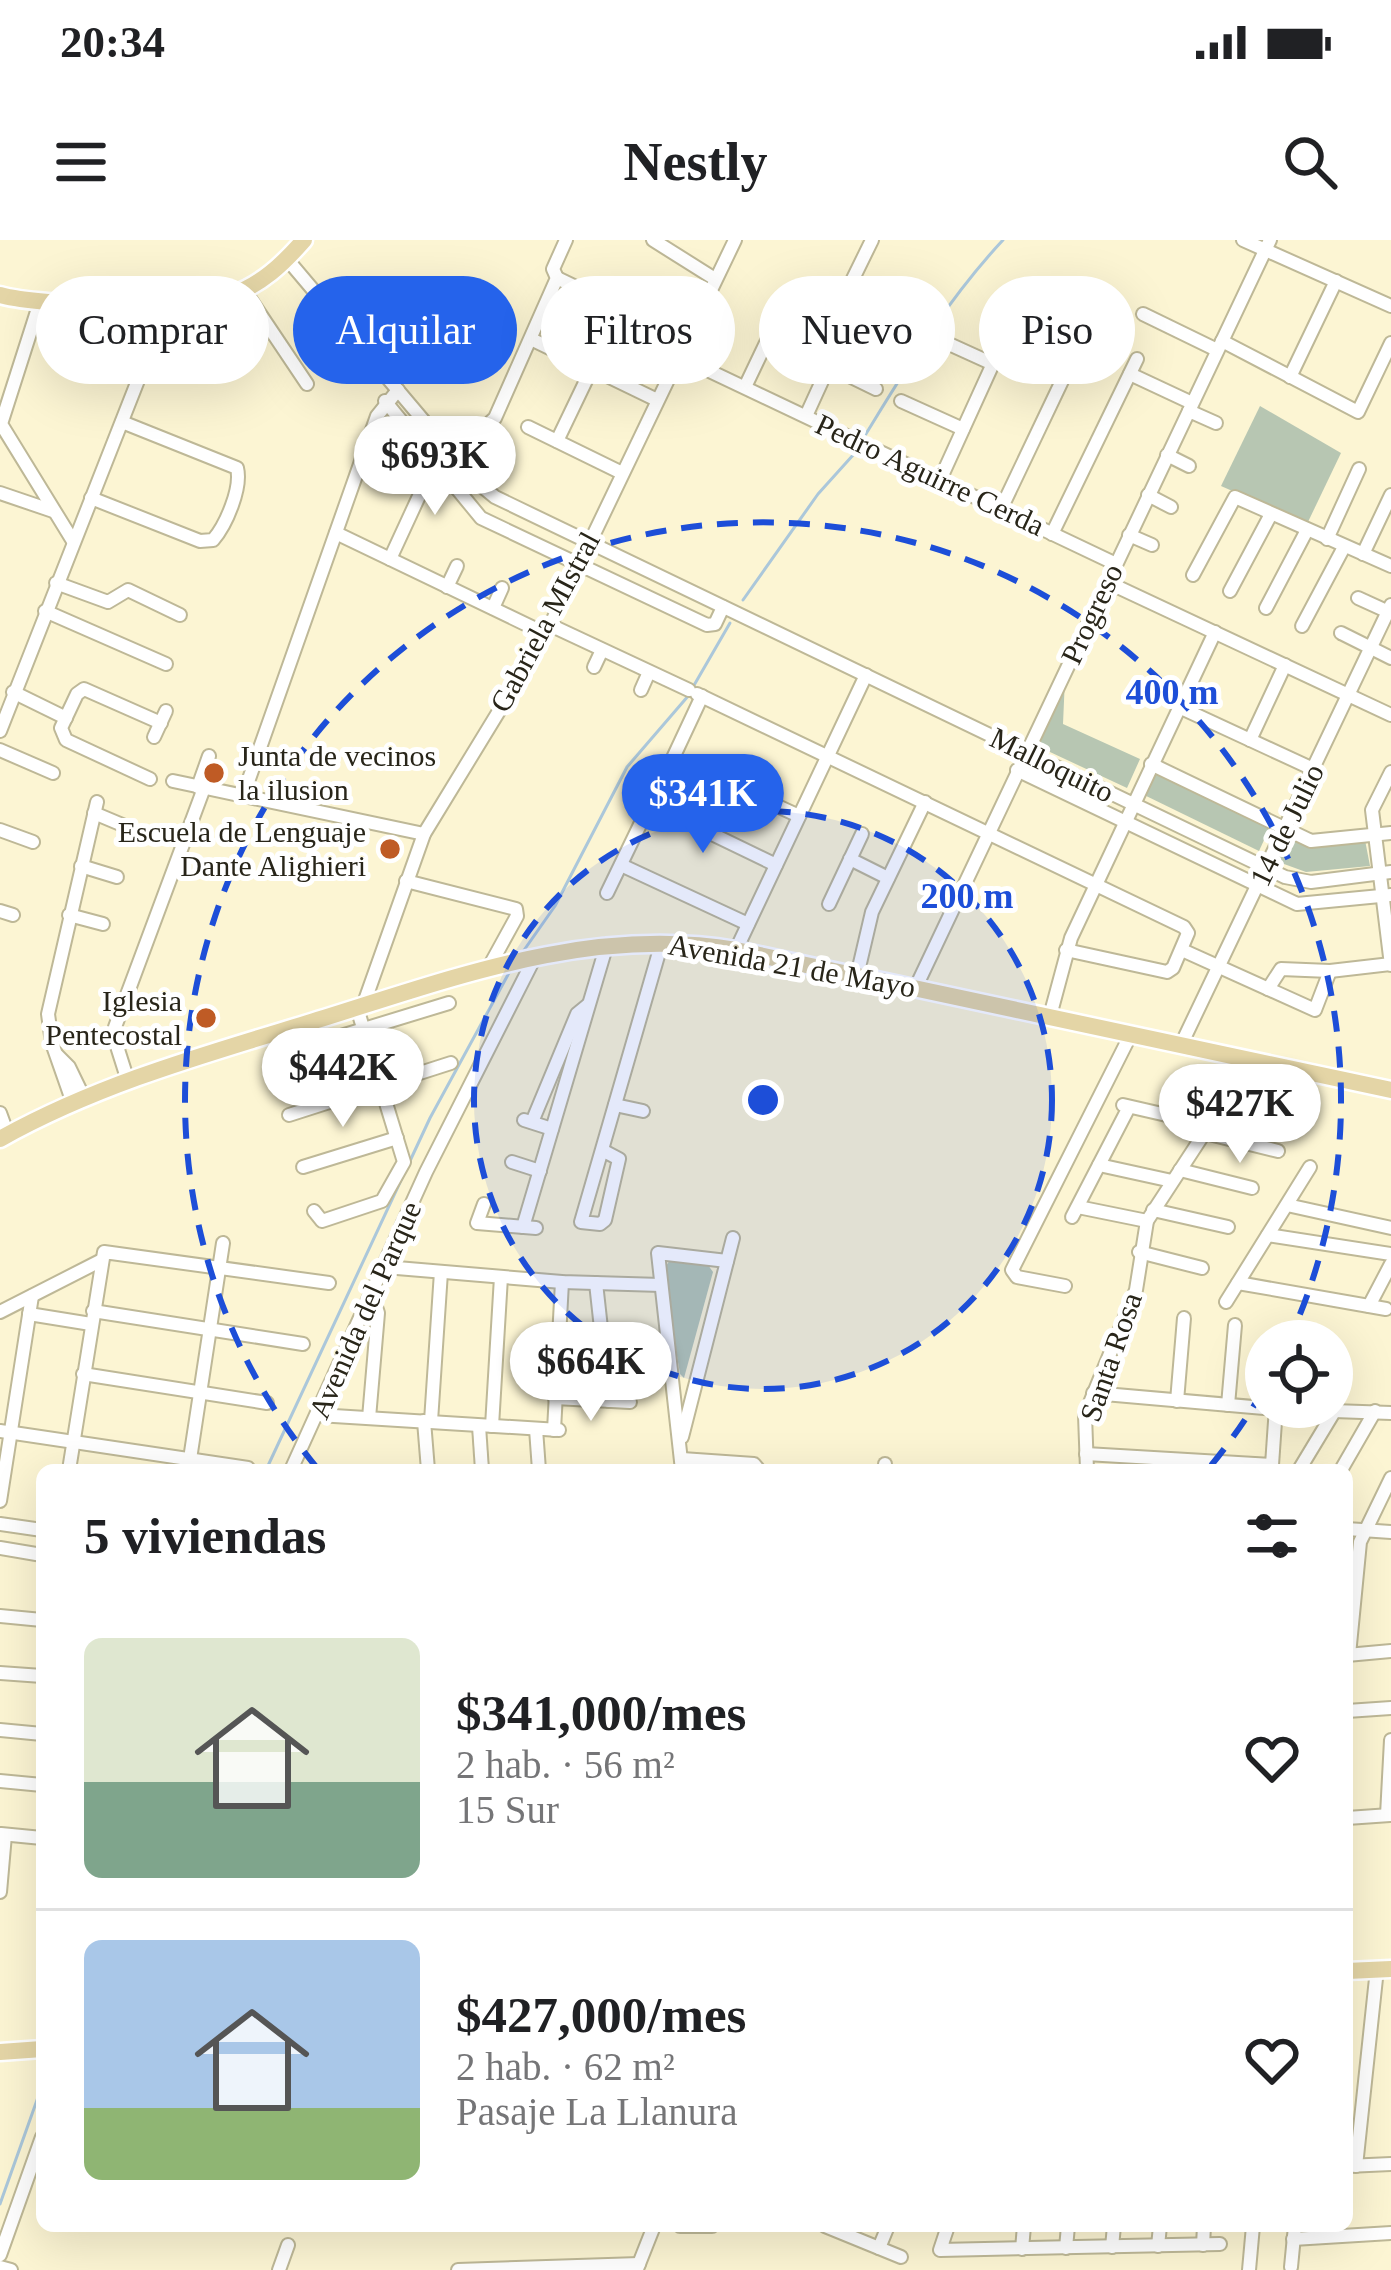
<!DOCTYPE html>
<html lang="es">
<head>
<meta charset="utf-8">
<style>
  body { margin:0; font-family:"Times New Roman",serif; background:#f2f2f2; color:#202124; height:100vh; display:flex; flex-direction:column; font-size:45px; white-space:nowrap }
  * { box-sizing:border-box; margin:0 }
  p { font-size:39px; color:#757577 }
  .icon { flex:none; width:66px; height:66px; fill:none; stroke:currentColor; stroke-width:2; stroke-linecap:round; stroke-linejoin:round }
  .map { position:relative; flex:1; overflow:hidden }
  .sheet { position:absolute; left:36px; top:1224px; width:1317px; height:768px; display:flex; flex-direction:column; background:#fff; border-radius:18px; box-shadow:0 12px 48px #0002 }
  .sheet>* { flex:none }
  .guide { position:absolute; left:36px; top:36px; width:1320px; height:108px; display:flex; gap:24px }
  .fabs { position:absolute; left:1245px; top:1080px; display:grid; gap:24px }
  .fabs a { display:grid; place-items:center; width:108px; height:108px; border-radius:50%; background:#fff; box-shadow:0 12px 48px #0002; font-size:60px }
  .price { position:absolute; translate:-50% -102px; padding:0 27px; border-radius:42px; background:#fff; color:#222; font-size:39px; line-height:78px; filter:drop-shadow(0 3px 6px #0008) }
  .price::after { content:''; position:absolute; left:50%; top:72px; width:36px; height:27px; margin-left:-18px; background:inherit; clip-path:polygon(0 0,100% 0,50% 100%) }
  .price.on { background:#2563eb; color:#fff }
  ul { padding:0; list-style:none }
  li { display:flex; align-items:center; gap:36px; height:300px; padding:0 48px }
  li+li { border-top:3px solid #e0e0e0 }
  li span { display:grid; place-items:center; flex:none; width:336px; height:240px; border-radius:18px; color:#555 }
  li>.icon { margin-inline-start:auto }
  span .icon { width:144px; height:144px; fill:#fffc; stroke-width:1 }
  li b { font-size:51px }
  h2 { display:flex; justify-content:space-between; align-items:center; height:144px; padding:0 48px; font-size:51px }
  .tag { padding:0 42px; border-radius:54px; background:#fff; box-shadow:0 12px 48px #0002; font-size:42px; line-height:108px }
  .tag.on { background:#2563eb; color:#fff }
  .status { display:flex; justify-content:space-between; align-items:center; height:84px; padding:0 60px; background:#fff; direction:ltr }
  .status svg { height:33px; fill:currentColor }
  header { display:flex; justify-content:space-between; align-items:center; height:156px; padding:0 48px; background:#fff; font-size:54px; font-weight:800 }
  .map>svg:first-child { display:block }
  .green { fill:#b7c6b2 }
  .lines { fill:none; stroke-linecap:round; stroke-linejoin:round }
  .stream { stroke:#abc7da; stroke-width:3 }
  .minor-casing { stroke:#beb897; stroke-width:16 }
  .major-casing { stroke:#fff; stroke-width:21 }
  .minor { stroke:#fff; stroke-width:12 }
  .major { stroke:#e4d5a6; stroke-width:16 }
  .ring { fill:none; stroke:#1d4ed8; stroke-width:6; stroke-dasharray:21 15 }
  .poi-dot { fill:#bf5b25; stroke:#fff; stroke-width:4.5 }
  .labels { text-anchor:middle; stroke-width:10; stroke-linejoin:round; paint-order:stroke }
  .street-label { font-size:30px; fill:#282519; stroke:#fff }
  .poi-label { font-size:30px; fill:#282519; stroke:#fff; text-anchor:end }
  .centre { fill:#1d4ed8; stroke:#fff; stroke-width:6 }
  .ring-label { font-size:36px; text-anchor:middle; font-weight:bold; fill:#1d4ed8; stroke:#fff; stroke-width:10; stroke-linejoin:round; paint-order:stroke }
</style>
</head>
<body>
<div class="status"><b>20:34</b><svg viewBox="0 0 49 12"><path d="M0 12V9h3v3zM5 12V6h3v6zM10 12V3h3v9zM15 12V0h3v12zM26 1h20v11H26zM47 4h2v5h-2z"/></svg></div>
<header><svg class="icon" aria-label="menu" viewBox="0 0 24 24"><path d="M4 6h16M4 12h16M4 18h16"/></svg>Nestly<svg class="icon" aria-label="search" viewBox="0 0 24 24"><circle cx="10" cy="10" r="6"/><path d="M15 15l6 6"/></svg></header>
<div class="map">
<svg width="1391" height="2030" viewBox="0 0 1391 2030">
  <rect width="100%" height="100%" fill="#fcf5d3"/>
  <g class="green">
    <path d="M1260 166 1341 213 1307 284 1221 246Z"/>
    <path d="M1065 438 1063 484 1140 519 1127 548 1035 505Z"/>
    <path d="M1149 530 1270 587 1259 611 1138 552Z"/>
    <path d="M1284 595 1309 605 1365 600 1370 626 1306 632 1273 620Z"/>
    <path d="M671 1018 708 1025 713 1032 684 1138 680 1134 663 1031Z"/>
  </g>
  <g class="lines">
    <g class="stream">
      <path d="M864 197C907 127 947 60 1003 0"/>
      <path d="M743 360 818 254 854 214"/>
      <path d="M693 447 730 383"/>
      <path d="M522 713 555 666 627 527 689 455"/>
      <path d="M266 1230 430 878 510 731"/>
      <path d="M0 1964 42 1846"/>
    </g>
    <g class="minor-casing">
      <g id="minor">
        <path d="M653 0 715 39"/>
        <path d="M1243 0 1391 66"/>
        <path d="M287 19 472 238 495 257 1285 637 1311 642 1391 632"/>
        <path d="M557 38 686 100"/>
        <path d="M849 47 872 0"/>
        <path d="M244 50 307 144"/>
        <path d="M40 62 1 184 73 301"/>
        <path d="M1143 74 1217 110"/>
        <path d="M531 99 657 160"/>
        <path d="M938 99 993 124"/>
        <path d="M1222 101 1358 172 1391 103"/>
        <path d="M678 116 1116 324"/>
        <path d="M829 126 876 149"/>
        <path d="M1130 134 1192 163"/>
        <path d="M1290 137 1336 41"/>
        <path d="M745 147 785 63 791 59 901 110"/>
        <path d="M385 161 481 278 707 385 715 384 723 367"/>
        <path d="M901 161 963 189"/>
        <path d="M1189 171 1216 183"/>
        <path d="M806 176 848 84"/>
        <path d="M528 187 622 233"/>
        <path d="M557 201 592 128"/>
        <path d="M1167 215 1189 226"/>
        <path d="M940 240 1016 73 1023 68 1075 90 1080 103 1001 269"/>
        <path d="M0 253 53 271"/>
        <path d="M1148 255 1171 267"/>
        <path d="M91 258 200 301 213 300C226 285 242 248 237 228L122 182"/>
        <path d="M336 293 546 394"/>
        <path d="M1052 294 1137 119"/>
        <path d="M1129 295 1152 305"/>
        <path d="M1327 299 1359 229"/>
        <path d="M1363 314 1391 255"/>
        <path d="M390 319 426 241 495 178 557 38 553 29 566 0"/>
        <path d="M1193 335 1235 257 1391 326"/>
        <path d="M1107 342 1391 475"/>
        <path d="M56 343 108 362 128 350 180 375"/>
        <path d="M447 347 457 326"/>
        <path d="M1230 351 1271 274"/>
        <path d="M1358 358 1391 373"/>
        <path d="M493 368 502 348"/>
        <path d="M1266 368 1307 290"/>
        <path d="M45 371 166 424"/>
        <path d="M550 385 689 450"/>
        <path d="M1302 386 1344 307"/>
        <path d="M1341 393 1391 418"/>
        <path d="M594 427 602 410"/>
        <path d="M641 450 649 432"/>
        <path d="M13 452 66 478"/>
        <path d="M697 454 1184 687 1188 693 1173 728 1167 732 1066 710"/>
        <path d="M702 456 673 518 799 576"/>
        <path d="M1179 467 1313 529"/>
        <path d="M0 491 144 125 147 105 144 62"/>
        <path d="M154 497 166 471"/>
        <path d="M1250 500 1285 425"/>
        <path d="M0 510 53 533"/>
        <path d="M1151 524 1311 601 1391 593"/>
        <path d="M1017 530 1297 664 1391 655"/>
        <path d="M1391 532 1372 570 1391 725"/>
        <path d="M150 539 66 500 61 488 77 454 84 449 161 483"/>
        <path d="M173 541 424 594"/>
        <path d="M198 547 209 516"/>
        <path d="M243 556 377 176 398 150"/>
        <path d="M94 573 132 589"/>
        <path d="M0 590 33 602"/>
        <path d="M850 619 888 638"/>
        <path d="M621 625 748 684"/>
        <path d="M81 626 117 637"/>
        <path d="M406 641 516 669 517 676 489 727"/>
        <path d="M607 653 650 564 776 625"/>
        <path d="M829 664 862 594"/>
        <path d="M0 671 13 675"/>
        <path d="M69 675 103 684"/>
        <path d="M736 710 866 435"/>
        <path d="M1182 710 1315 770 1330 731"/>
        <path d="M857 736 872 672 925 562"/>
        <path d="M915 749 1270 0"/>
        <path d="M1268 749 1281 729 1330 731 1391 724"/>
        <path d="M363 766 424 594 546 394 735 0"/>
        <path d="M1050 776 1071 698 1215 392"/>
        <path d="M1181 805 1391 365"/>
        <path d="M282 814 449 763"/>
        <path d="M57 815 69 827 84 858"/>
        <path d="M128 841 115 800V787L204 548"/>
        <path d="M73 863 52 803 48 774 97 562"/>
        <path d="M615 865 643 871"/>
        <path d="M1123 865 1210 885"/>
        <path d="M0 873 8 895"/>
        <path d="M289 875 451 823"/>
        <path d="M524 880 552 889"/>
        <path d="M532 882 577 774 588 765"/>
        <path d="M1205 893 1278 911"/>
        <path d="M602 910 619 919 605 980 600 984 581 982 662 702"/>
        <path d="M512 922 540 931"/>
        <path d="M1099 925 1172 941"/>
        <path d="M303 927 397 898"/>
        <path d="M1180 930 1252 948"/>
        <path d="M484 964 477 983 536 988"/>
        <path d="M1287 965 1391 988"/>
        <path d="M1078 967 1147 981"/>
        <path d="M1153 970 1228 987"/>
        <path d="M314 971 322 981 382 961 404 922 357 768"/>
        <path d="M1072 977 1129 867"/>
        <path d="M523 987 607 704"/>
        <path d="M1268 995 1391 1014"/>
        <path d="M1139 1012 1202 1028"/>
        <path d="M385 1027 562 1042 661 1045"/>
        <path d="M596 1043 609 1161"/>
        <path d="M1238 1043 1386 1069"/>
        <path d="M1065 1046 1017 1037 1012 1030 1131 794"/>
        <path d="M1226 1062 1310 927"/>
        <path d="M1369 1066 1391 1024"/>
        <path d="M93 1071 303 1104"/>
        <path d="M0 1072 100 1021"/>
        <path d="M29 1074 91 1084"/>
        <path d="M1281 1101 1282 1095"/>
        <path d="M83 1134 267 1163"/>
        <path d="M1093 1153 1276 1169 1391 1173"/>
        <path d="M555 1158 630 1162"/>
        <path d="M1177 1161 1184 1078"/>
        <path d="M1228 1165 1235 1085"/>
        <path d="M318 1175 559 1190"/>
        <path d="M369 1178 378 1073 372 1055"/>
        <path d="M424 1181 428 1230"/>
        <path d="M431 1181 441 1032"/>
        <path d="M479 1186 482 1230"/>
        <path d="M492 1186 501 1037"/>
        <path d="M536 1189 539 1230"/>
        <path d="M554 1190 562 1042"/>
        <path d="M0 1191 248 1228"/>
        <path d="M682 1197 733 998"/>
        <path d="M1086 1214 1272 1225 1276 1167"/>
        <path d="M190 1219 223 1003"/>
        <path d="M682 1219 754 1224 759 1230"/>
        <path d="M885 1224V1230"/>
        <path d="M69 1230 104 1012 329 1043"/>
        <path d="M291 1230 426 932 535 717"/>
        <path d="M682 1230 658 1013 727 1021"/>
        <path d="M1087 1230 1085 1175 1136 1050 1147 981 1252 820"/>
        <path d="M1299 1230 1334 1172"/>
        <path d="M1341 1230 1375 1171"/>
        <path d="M0 1261 32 1056"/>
        <path d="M0 1284 42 1290"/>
        <path d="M1347 1289 1391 1292"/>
        <path d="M0 1308 42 1315"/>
        <path d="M0 1376 42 1380"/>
        <path d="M1347 1415 1391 1411"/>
        <path d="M1349 1415 1360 1302 1391 1238"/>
        <path d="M0 1433 42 1436"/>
        <path d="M1347 1471 1391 1468"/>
        <path d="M0 1490 42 1494"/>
        <path d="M0 1541 42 1545"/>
        <path d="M1387 1575 1391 1500"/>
        <path d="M1347 1578 1390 1575"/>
        <path d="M1 1594 42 1598"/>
        <path d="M0 1652 5 1595"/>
        <path d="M1347 1926 1391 1924"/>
        <path d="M1356 1926 1377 1729"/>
        <path d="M680 1986H712"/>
        <path d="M825 1986 901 2017"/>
        <path d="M948 1986 940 2010 1220 2004"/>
        <path d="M1293 1999 1391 1993"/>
        <path d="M1203 2005 1204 1986"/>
        <path d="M1158 2006 1160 1986"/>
        <path d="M1112 2007 1114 1986"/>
        <path d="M879 2008 888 1986"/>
        <path d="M1066 2008 1068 1986"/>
        <path d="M1022 2009 1024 1986"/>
        <path d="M0 2015 42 1897"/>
        <path d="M0 2027 11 2030"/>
        <path d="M1291 2027 1295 1986"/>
        <path d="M637 2029 654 1986"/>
        <path d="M279 2030 288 2005"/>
        <path d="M458 2030 639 2024"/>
        <path d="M1249 2030 1253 1986"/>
      </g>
    </g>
    <g class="major-casing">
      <g id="major">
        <path d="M0 55C41 67 191 68 231 55 261 45 283 24 304 0"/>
        <path d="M0 899C96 845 203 815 308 783 448 740 587 685 736 710L1391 850"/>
        <path d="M1347 1731 1391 1729"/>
        <path d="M0 1812 42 1809"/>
      </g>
    </g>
    <use href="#minor" class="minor"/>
    <use href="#major" class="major"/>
  </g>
  <circle cx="763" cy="860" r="289" fill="#1d4ed8" fill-opacity=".12"/>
  <g class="ring">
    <circle cx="763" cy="860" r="289"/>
    <path d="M1264 1149A578 578 0 0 1 1209 1228M317 1228A578 578 0 1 1 1289 1100"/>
  </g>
  <g class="poi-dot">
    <circle cx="214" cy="533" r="12"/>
    <circle cx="390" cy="609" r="12"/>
    <circle cx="206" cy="778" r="12"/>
  </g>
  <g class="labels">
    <g class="street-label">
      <text transform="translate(930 235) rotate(25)" y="10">Pedro Aguirre Cerda</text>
      <text transform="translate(1092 374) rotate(-65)" y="10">Progreso</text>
      <text transform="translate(545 382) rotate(-62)" y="10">Gabriela MIstral</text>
      <text transform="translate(1052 525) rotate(26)" y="10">Malloquito</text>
      <text transform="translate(1287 585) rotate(-64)" y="10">14 de Julio</text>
      <text transform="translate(792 726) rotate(10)" y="10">Avenida 21 de Mayo</text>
      <text transform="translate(365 1070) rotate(-66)" y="10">Avenida del Parque</text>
      <text transform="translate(1111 1117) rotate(-71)" y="10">Santa Rosa</text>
    </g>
    <g class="poi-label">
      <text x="238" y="526" text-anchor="start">Junta de vecinos<tspan x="238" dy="34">la ilusion</tspan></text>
      <text x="366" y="602">Escuela de Lenguaje<tspan x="366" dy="34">Dante Alighieri</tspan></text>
      <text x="182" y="771">Iglesia<tspan x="182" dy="34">Pentecostal</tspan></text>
    </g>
  </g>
  <circle cx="763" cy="860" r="18" class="centre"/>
  <g class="ring-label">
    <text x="1172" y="464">400 m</text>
    <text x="967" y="668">200 m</text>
  </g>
</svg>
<div class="fabs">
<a><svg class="icon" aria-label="locate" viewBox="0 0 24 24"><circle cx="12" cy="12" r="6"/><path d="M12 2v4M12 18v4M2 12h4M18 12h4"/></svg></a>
</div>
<b class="price" style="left:435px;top:278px">$693K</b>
<b class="price on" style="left:703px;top:616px">$341K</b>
<b class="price" style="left:343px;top:890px">$442K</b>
<b class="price" style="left:1240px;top:926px">$427K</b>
<b class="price" style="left:591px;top:1184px">$664K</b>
<div class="guide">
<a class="tag">Comprar</a>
<a class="tag on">Alquilar</a>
<a class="tag">Filtros</a>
<a class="tag">Nuevo</a>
<a class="tag">Piso</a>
</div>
<section class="sheet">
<h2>5 viviendas<svg class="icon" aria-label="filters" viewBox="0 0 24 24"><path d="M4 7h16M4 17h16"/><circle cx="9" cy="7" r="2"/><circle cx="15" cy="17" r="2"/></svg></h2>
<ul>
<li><span style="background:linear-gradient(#dfe7d0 60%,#7fa58c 0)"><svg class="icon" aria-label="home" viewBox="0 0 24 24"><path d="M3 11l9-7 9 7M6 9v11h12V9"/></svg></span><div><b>$341,000/mes</b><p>2 hab. · 56 m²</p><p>15 Sur</p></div><svg class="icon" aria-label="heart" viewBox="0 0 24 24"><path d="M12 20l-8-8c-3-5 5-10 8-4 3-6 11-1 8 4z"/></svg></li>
<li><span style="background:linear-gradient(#a9c7e8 70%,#8fb573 0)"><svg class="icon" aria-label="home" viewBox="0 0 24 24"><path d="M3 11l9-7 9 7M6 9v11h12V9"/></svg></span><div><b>$427,000/mes</b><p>2 hab. · 62 m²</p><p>Pasaje La Llanura</p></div><svg class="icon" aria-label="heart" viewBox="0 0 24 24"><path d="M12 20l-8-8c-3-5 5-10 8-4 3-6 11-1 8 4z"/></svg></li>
</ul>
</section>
</div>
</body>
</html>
